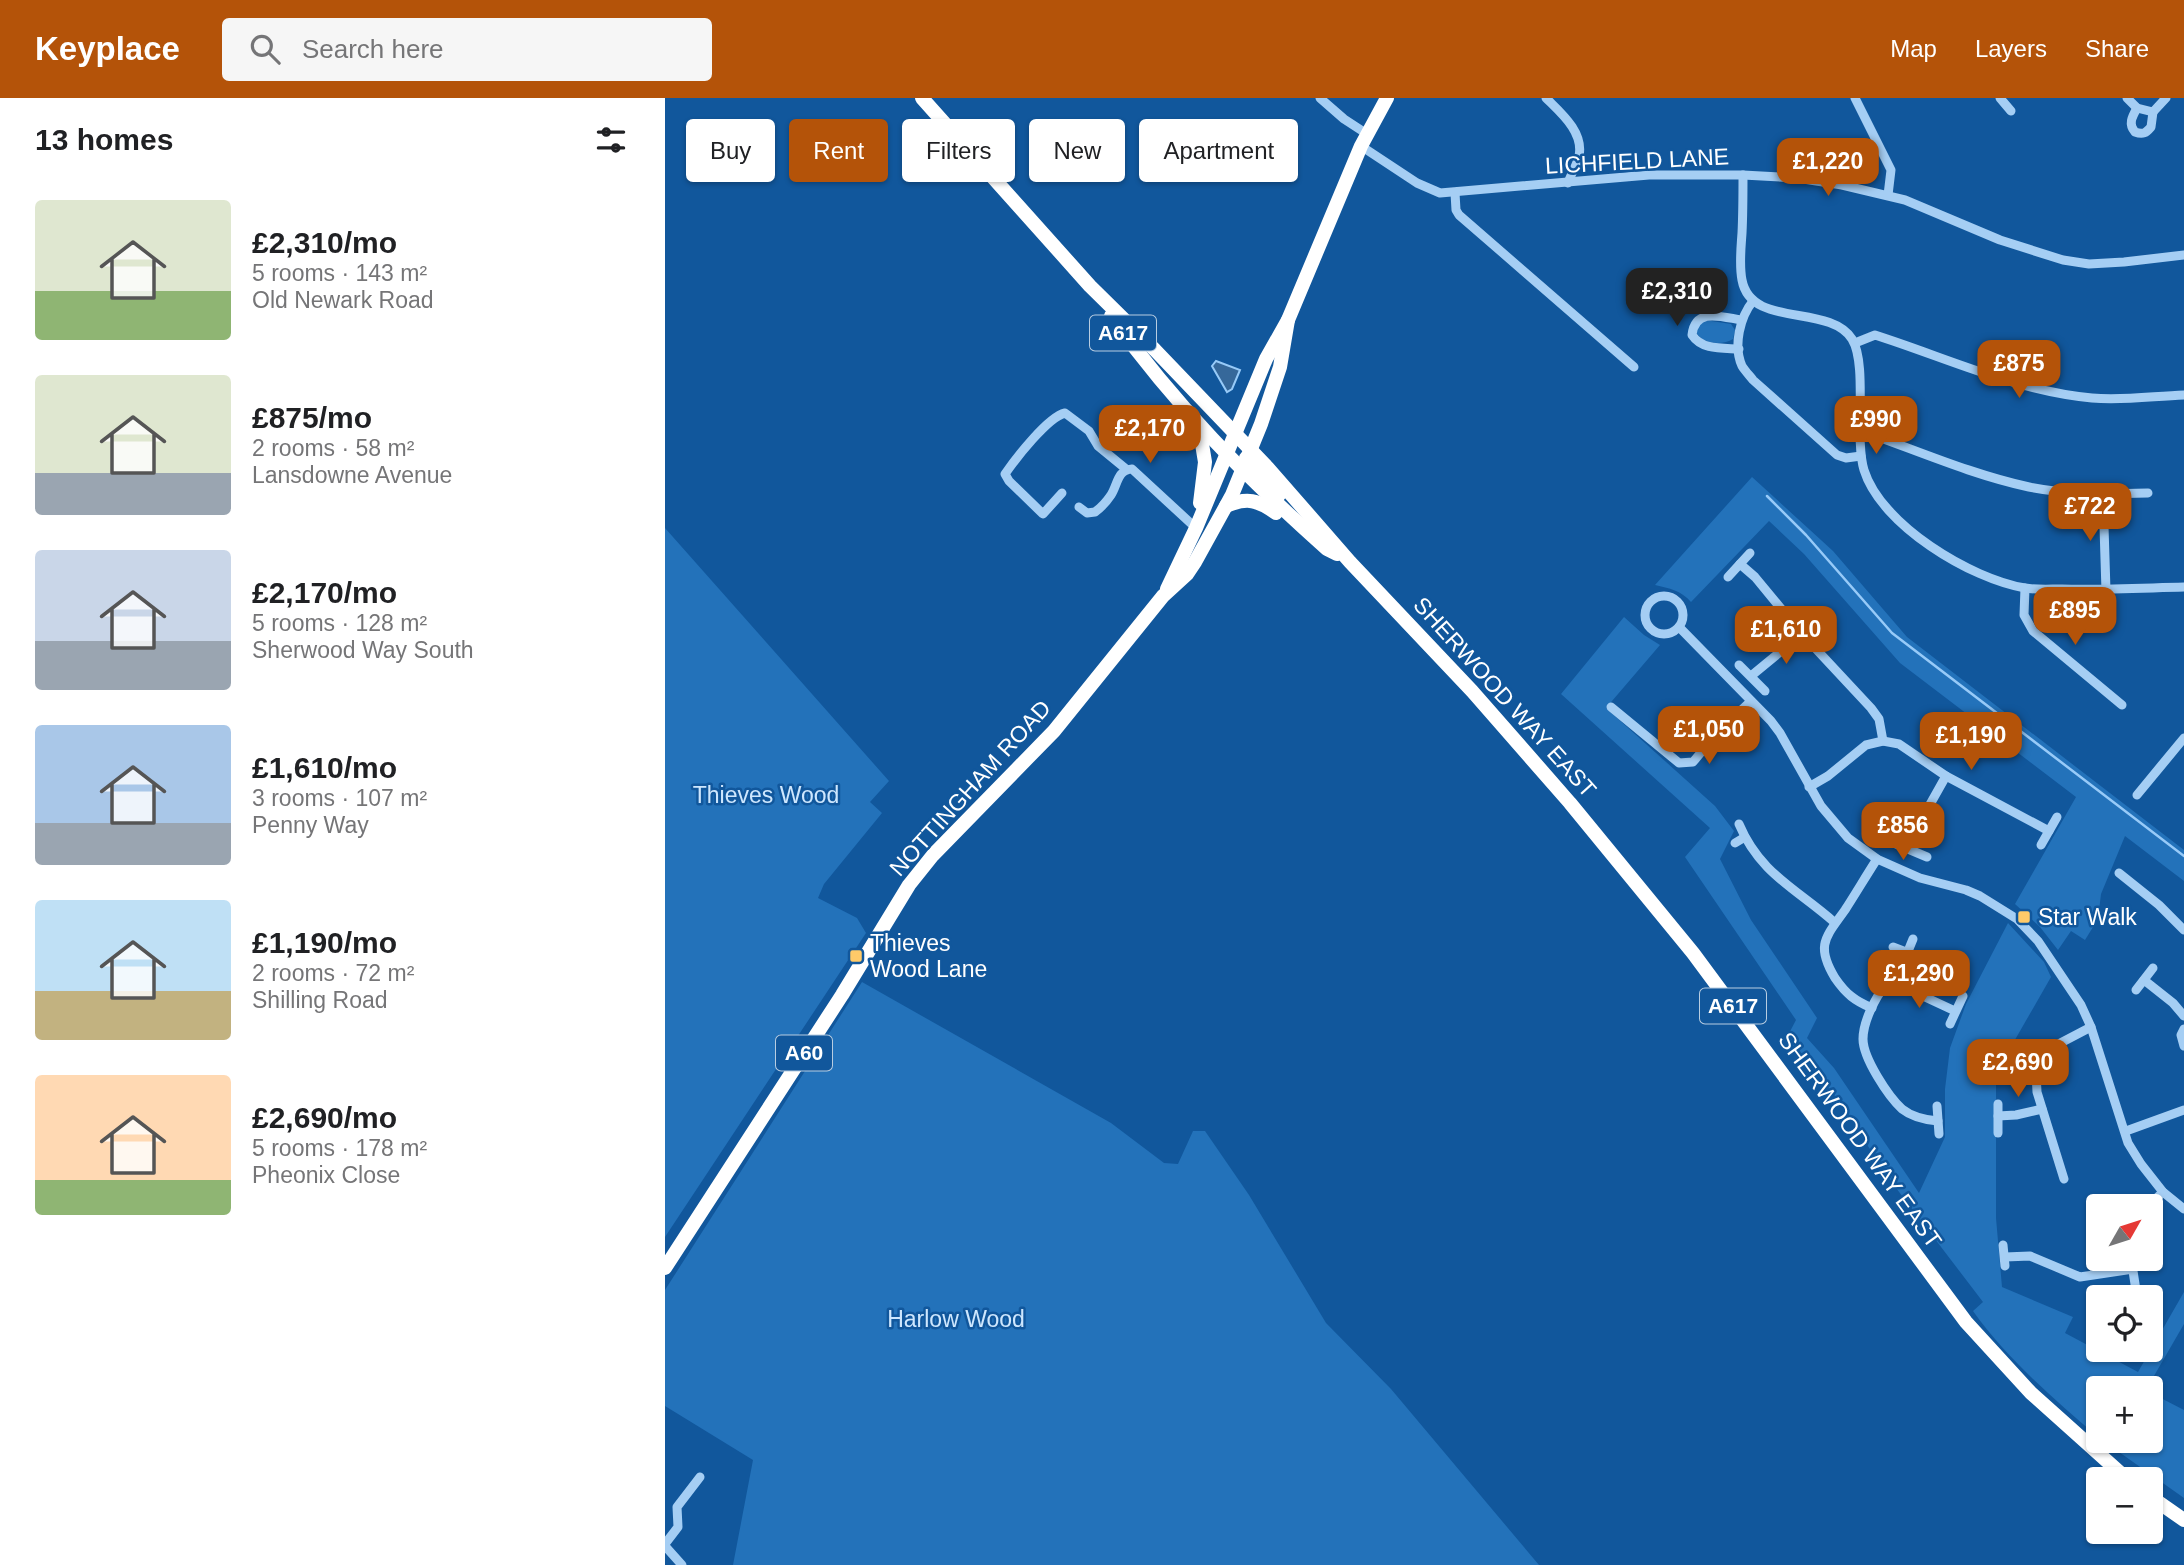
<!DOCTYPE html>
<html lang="en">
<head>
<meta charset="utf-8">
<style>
  body { margin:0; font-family:Arial,sans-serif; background:#f6f6f6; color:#202124; height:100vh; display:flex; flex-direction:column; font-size:26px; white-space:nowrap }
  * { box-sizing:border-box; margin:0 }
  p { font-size:23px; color:#757577 }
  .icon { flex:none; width:38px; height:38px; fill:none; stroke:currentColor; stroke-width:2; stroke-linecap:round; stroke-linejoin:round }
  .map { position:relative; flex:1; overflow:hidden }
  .details { display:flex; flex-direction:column; background:#fff; width:665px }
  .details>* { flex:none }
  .top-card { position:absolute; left:21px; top:21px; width:665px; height:63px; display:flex; gap:14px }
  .needle { width:46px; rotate:51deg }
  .controls { position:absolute; left:1421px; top:1096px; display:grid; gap:14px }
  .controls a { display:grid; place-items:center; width:77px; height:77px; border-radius:7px; background:#fff; box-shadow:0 2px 5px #0004; font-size:35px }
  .price { position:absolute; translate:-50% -60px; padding:0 16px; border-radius:14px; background:#b45309; color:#fff; font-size:23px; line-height:46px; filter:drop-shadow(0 2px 4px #0008) }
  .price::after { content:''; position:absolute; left:50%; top:42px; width:21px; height:16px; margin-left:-10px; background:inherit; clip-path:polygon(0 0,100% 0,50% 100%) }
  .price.active { background:#222; color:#fff }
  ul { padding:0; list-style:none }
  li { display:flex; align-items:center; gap:21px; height:175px; padding:0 35px }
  li span { display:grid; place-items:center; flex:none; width:196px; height:140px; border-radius:7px; color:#555 }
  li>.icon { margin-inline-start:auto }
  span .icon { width:84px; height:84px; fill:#fffc; stroke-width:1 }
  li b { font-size:30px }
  h2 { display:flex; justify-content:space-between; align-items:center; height:84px; padding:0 35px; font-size:30px }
  .pill { padding:0 24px; border-radius:7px; background:#fff; box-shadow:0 2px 5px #0004; font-size:24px; line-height:63px }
  .pill.active { background:#b45309; color:#fff }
  header { display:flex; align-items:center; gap:42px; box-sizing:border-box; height:98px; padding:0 35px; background:#b45309; color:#fff }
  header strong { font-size:33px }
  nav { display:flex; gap:38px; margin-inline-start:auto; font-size:24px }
  .search { width:490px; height:63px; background:#f6f6f6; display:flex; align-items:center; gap:18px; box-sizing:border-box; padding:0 24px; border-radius:7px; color:#757577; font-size:26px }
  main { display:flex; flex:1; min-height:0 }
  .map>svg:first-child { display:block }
  .green { fill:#2372ba }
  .water { fill:#36689a; stroke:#97caf8; stroke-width:2 }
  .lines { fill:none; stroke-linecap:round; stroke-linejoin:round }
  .stream { stroke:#97caf8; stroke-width:2.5 }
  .minor { stroke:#a5cef4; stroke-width:9 }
  .highway { stroke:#fff; stroke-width:14 }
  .poi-dot { fill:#ffca69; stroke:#11579c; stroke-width:2.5 }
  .labels { text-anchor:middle; stroke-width:5; stroke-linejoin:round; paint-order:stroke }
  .shield { fill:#11579c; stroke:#b8cde1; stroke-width:2 }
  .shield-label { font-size:21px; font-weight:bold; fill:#fff }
  .street-label { font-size:23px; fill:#fff; stroke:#11579c }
  .park-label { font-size:23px; fill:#cee7fe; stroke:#11579c }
  .poi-label { font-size:23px; fill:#fff; stroke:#11579c; text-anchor:start }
</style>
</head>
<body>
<header>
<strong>Keyplace</strong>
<div class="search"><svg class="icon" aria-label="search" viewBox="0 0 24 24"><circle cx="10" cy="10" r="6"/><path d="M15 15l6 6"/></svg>Search here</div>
<nav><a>Map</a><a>Layers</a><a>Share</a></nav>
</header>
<main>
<section class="details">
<h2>13 homes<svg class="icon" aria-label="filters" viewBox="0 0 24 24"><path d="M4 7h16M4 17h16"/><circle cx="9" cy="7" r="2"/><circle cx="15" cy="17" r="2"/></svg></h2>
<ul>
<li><span style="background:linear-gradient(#dfe7d0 65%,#8fb573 0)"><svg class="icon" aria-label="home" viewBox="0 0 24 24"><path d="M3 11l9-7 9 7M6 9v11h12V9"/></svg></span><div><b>£2,310/mo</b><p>5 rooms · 143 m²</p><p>Old Newark Road</p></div></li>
<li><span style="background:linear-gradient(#dfe7d0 70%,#9aa5b1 0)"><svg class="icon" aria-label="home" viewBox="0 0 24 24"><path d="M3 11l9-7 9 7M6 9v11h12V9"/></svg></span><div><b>£875/mo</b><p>2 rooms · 58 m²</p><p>Lansdowne Avenue</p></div></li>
<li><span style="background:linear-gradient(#c9d6e8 65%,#9aa5b1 0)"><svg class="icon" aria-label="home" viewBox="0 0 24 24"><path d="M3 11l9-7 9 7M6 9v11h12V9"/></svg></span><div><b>£2,170/mo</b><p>5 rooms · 128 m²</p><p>Sherwood Way South</p></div></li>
<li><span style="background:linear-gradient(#a9c7e8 70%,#9aa5b1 0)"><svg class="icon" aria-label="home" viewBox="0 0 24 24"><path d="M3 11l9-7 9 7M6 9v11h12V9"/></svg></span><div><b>£1,610/mo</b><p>3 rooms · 107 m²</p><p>Penny Way</p></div></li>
<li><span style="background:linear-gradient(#bfe0f5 65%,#c2b280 0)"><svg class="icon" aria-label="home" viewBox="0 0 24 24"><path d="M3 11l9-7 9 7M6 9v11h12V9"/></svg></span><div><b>£1,190/mo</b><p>2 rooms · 72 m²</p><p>Shilling Road</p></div></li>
<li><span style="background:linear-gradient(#ffd9b3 75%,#8fb573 0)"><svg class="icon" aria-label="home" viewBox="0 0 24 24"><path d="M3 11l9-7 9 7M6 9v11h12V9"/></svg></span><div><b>£2,690/mo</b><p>5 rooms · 178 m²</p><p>Pheonix Close</p></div></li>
</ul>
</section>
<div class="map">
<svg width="1519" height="1467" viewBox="0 0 1519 1467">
  <rect width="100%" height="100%" fill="#11579c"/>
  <g class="green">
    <path d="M1040 222 1066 226 1070 232 1068 241C1057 248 1037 246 1031 234L1033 228Z"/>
    <path d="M1087 379 1168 453 1242 539 1519 752V783L1460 738 1436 796 1433 821 1420 842 1406 833 1393 852 1375 829 1350 806 1411 699 1235 565 1139 456 1104 423 1026 504C1017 493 1004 490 990 487Z"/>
    <path d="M0 430 224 683 205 704 217 715 159 786 153 800 192 820 201 835 0 1139Z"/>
    <path d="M959 519 979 537 995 547 941 610 1050 708 1069 733 1055 761 1086 822 1152 920 1142 940 1169 970 1254 1095 1280 1039V991L1285 950 1301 906 1343 825 1379 864 1386 879 1347 947 1331 987V1120L1337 1189 1408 1219 1400 1235 1473 1274 1519 1194V1226L1482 1290H1433V1339C1389 1301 1342 1261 1308 1213L1318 1204 1228 1086 1170 998 1121 941 1131 922 1020 759 1045 730 896 596Z"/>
    <path d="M197 884 446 1025 499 1065 513 1066 528 1033H540L584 1097 661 1225 726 1291 874 1467H68L88 1362 0 1308V1192Z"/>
    <path d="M1486 1295 1519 1312V1400L1437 1342H1486Z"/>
  </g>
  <path class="water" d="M551 263 575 272 567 291 562 294 547 268Z"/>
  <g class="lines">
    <path class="stream" d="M1102 398 1141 437 1227 535 1519 758"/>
    <g class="minor">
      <path d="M655 0 679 21 702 36"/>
      <path d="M881 0C896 15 919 34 914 58 912 67 906 76 903 85"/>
      <path d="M1190 0 1226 72 1223 97"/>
      <path d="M1335 0 1346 13"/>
      <path d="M1462 0 1472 10 1488 14 1501 0"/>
      <path d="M1472 10C1467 19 1463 26 1470 34 1478 37 1481 35 1486 29L1488 14"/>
      <path d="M696 48 752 85 775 95 984 77H1078L1132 80 1177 87 1240 102 1335 142 1398 162 1424 166 1459 164 1519 157"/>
      <path d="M1078 77C1078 96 1078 115 1077 135 1076 150 1074 167 1077 182 1086 231 1164 205 1187 241 1203 267 1189 339 1199 372 1216 427 1306 481 1360 490 1372 492 1385 491 1397 491 1438 492 1478 490 1519 489"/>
      <path d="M790 95 791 112 794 117 969 269"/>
      <path d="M1088 203C1075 219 1068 248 1077 268 1080 273 1085 278 1088 282L1172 357 1181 360 1196 358"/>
      <path d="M1190 245 1210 237C1282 260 1351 293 1427 300 1457 303 1489 298 1519 297"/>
      <path d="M1074 251C1056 250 1037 252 1027 237 1030 209 1057 219 1076 222"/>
      <path d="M1196 336H1205C1258 355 1309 377 1364 389 1403 397 1443 396 1483 395"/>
      <path d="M397 395 378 416 344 383 340 376C351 360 383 319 400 315L424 333 433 348 461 371"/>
      <path d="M1438 396 1441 493"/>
      <path d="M414 409 422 415 430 414C437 409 442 403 446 397 453 386 452 372 467 371L532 431"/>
      <path d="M1075 466 1090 479 1137 536 1206 610 1214 621 1218 643"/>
      <path d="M1063 479 1085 455"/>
      <path d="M1360 490 1359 517 1368 533 1457 607"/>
      <circle cx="999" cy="517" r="19"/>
      <path d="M1014 529 1106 623 1115 635 1156 708 1183 740 1212 761 1255 780 1301 792 1315 798 1352 821 1373 843 1416 907 1426 929 1463 1045 1476 1066 1498 1094 1519 1111"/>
      <path d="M1074 567 1100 593"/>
      <path d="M1086 578 1137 536"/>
      <path d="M946 609 1014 665 1028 664 1052 635 1086 603"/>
      <path d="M1144 689 1163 678 1201 647 1218 643 1234 646 1281 678 1384 733"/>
      <path d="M1472 697 1519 640"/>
      <path d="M1074 726C1095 776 1132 791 1169 824"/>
      <path d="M1224 743 1262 759"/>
      <path d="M1070 745 1080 739"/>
      <path d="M1376 747 1392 719"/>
      <path d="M1241 749 1281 678"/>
      <path d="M1454 775 1494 807 1519 832"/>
      <path d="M1228 849 1241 854"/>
      <path d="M1479 882 1508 905 1519 918"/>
      <path d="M1230 885 1221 886C1210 900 1198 924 1198 941 1198 960 1223 998 1237 1011 1247 1019 1261 1022 1273 1023"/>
      <path d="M1230 885 1290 913"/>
      <path d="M1230 885 1248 841"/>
      <path d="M1471 892 1488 870"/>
      <path d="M1207 910C1190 903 1181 896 1170 880 1150 847 1161 839 1180 812 1191 795 1201 778 1212 761"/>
      <path d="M1285 926 1298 898"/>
      <path d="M1519 931 1516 937 1519 948"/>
      <path d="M1333 1006V1035"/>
      <path d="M1272 1008 1274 1036"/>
      <path d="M1333 1018 1351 1017 1377 1011"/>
      <path d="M1461 1033 1519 1012"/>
      <path d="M1399 1081 1372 994 1371 974 1373 967 1384 951 1426 929"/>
      <path d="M1483 1108 1498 1094"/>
      <path d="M1338 1147 1340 1168"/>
      <path d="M1340 1159 1365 1158 1415 1179 1468 1171"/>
      <path d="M1466 1160 1472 1199"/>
      <path d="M0 1446 13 1429 12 1409 35 1379"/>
      <path d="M0 1448 17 1467"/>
    </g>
    <g class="highway">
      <path d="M257 0 425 188 490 252 603 370 685 464 807 593 905 705 1028 855 1301 1224 1366 1295 1462 1381"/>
      <path d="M446 218C511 308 579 377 662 451L672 456"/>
      <path d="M534 328 540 364 535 405"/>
      <path d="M581 360 614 397"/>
      <path d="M561 408C582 399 593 402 611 415"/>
      <path d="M502 491 531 430 601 261 623 222 696 48 722 0"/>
      <path d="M0 1170 177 897 244 787 268 757 389 633 498 498 522 476 530 464 567 397 596 326 615 269 623 222"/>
      <path d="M1486 1399 1519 1422"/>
    </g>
  </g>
  <g class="poi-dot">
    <rect x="1352" y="812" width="14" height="14" rx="3.5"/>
    <rect x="184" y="851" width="14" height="14" rx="3.5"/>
  </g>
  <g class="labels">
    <g class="shield">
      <rect x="425" y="217.5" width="66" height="35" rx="5"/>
      <rect x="1035" y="890.5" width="66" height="35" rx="5"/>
      <rect x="111" y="937.5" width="56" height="35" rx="5"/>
    </g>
    <g class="shield-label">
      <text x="458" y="242">A617</text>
      <text x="1068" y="915">A617</text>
      <text x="139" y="962">A60</text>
    </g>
    <g class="street-label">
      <text transform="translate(972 63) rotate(-3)" y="8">LICHFIELD LANE</text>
      <text transform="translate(840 599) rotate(48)" y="8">SHERWOOD WAY EAST</text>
      <text transform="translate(305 690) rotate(-48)" y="8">NOTTINGHAM ROAD</text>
      <text transform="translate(1195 1042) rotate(54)" y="8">SHERWOOD WAY EAST</text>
    </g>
    <g class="park-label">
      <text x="101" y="705">Thieves Wood</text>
      <text x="291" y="1229">Harlow Wood</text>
    </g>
    <g class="poi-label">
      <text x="1373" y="827">Star Walk</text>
      <text x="205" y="853">Thieves<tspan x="205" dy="26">Wood Lane</tspan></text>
    </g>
  </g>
</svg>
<div class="controls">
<a><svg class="needle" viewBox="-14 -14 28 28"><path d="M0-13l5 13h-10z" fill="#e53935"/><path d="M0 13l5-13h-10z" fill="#757577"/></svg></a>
<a><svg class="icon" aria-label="locate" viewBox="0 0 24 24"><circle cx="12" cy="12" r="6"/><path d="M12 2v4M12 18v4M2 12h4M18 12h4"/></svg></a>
<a>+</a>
<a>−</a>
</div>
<b class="price" style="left:1163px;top:100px">£1,220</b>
<b class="price active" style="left:1012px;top:230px">£2,310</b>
<b class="price" style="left:1354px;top:302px">£875</b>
<b class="price" style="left:1211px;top:358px">£990</b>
<b class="price" style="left:485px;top:367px">£2,170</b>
<b class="price" style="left:1425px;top:445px">£722</b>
<b class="price" style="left:1410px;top:549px">£895</b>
<b class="price" style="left:1121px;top:568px">£1,610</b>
<b class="price" style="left:1044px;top:668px">£1,050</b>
<b class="price" style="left:1306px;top:674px">£1,190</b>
<b class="price" style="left:1238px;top:764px">£856</b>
<b class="price" style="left:1254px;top:912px">£1,290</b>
<b class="price" style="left:1353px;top:1001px">£2,690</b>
<div class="top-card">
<a class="pill">Buy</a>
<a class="pill active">Rent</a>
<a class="pill">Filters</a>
<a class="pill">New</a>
<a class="pill">Apartment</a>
</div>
</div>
</main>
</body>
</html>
